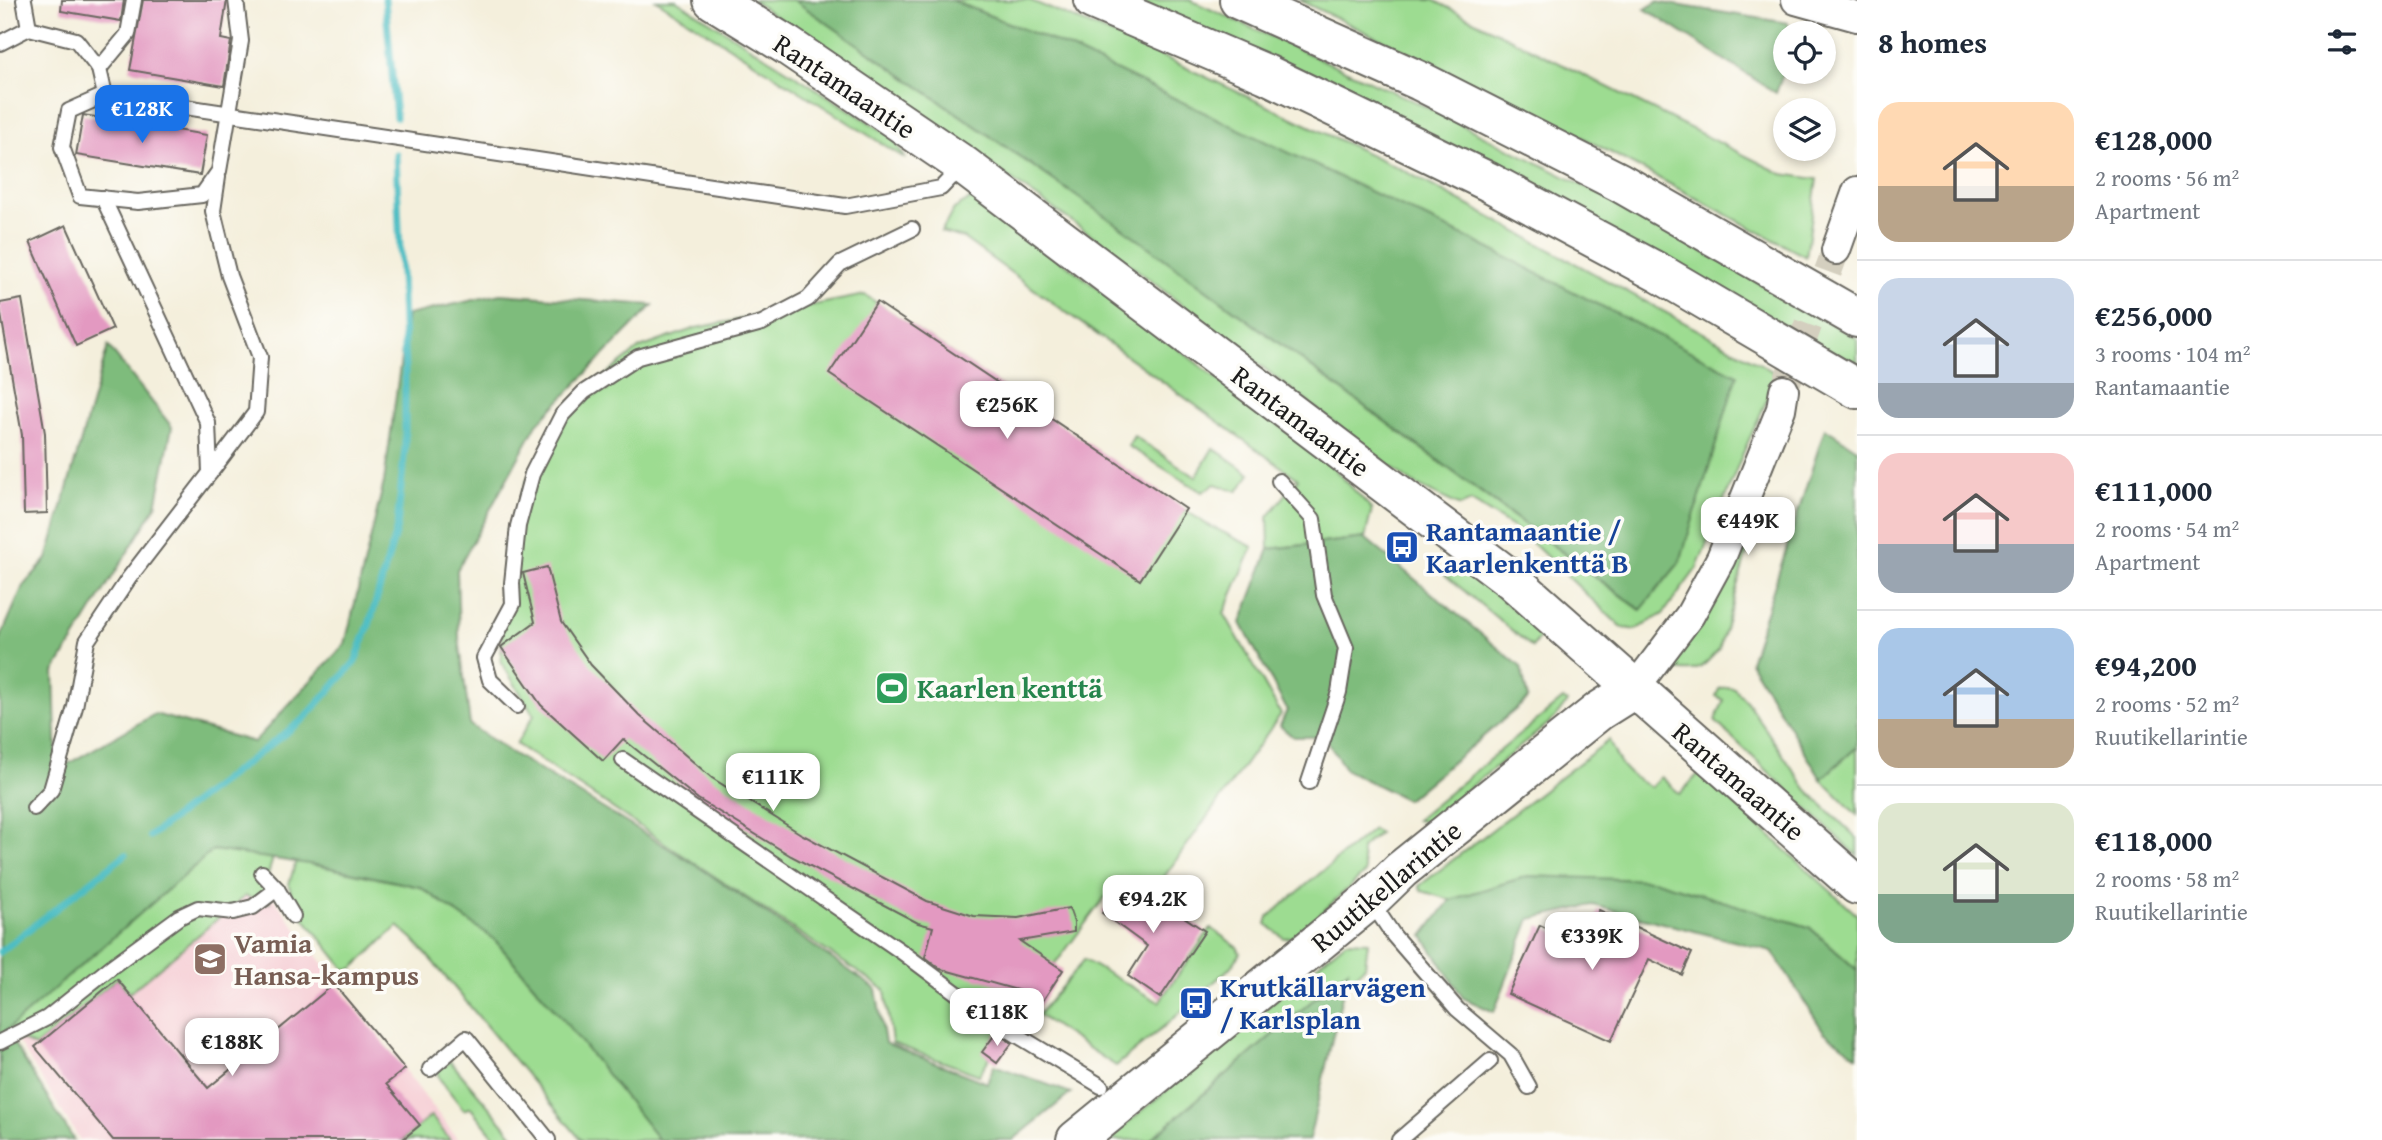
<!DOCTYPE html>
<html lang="en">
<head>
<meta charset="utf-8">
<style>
  body { margin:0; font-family:"Gentium Book Plus",serif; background:#f2f2f3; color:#1f2937; height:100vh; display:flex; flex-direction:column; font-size:26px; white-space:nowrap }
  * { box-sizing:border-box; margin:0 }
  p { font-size:23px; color:#747a83 }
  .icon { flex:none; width:38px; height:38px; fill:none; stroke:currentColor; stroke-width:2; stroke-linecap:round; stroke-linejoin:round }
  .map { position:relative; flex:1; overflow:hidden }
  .drawer { display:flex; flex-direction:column; background:#fff; width:525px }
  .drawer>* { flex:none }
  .tools { position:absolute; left:1773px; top:21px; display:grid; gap:14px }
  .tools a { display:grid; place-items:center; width:63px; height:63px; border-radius:50%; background:#fff; box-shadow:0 4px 10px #0003; font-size:35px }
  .price { position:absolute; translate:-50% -60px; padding:0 16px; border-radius:14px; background:#fff; color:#222; font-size:23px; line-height:46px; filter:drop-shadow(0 2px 4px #0008) }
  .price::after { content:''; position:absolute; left:50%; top:42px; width:21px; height:16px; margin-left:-10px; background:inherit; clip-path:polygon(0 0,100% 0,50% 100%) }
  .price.on { background:#1a73e8; color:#fff }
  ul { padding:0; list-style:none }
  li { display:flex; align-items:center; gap:21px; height:175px; padding:0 21px }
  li+li { border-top:2px solid #e0e1e3 }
  li span { display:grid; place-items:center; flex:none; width:196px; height:140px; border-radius:21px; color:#555 }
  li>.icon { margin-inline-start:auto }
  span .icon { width:84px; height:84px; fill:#fffc; stroke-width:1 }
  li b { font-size:30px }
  h2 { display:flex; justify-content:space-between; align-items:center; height:84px; padding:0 21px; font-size:30px }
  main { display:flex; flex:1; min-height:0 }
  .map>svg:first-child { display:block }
  .built { fill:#f6cfd6 }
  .green { fill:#9ddc91; stroke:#5c7c56; stroke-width:2 }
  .forest { fill:#7ebc7b; stroke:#4d6c4c; stroke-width:2 }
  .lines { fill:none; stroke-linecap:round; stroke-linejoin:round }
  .stream { stroke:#4ebdc3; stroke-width:7 }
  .building { fill:#e399c1 }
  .minor-tunnel { stroke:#d4cfbf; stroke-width:28; stroke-dasharray:28 14; stroke-linecap:butt }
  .service-casing { stroke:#68665f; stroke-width:18 }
  .minor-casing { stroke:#68665f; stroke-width:32 }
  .secondary-casing { stroke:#68665f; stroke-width:42 }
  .motorway-casing { stroke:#68665f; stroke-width:42 }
  .service { stroke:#fff; stroke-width:14 }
  .minor { stroke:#fff; stroke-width:28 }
  .secondary { stroke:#fff; stroke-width:38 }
  .motorway { stroke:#fff; stroke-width:38 }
  .labels { text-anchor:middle; stroke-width:7; stroke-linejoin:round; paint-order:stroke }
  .street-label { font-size:28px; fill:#1c1c1c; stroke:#fdfcf7 }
  .transit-label { font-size:28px; font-weight:bold; fill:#164399; stroke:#fdfcf7; text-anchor:start }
  .leisure-label { font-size:28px; font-weight:bold; fill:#27864d; stroke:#fdfcf7; text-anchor:start }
  .education-label { font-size:28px; font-weight:bold; fill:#785e54; stroke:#fdfcf7; text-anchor:start }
</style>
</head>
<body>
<main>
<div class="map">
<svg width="1857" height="1140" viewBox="0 0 1857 1140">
  <rect width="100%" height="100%" fill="#fdfcf7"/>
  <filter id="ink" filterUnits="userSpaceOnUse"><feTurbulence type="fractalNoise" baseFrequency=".0143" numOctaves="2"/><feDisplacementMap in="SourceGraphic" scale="14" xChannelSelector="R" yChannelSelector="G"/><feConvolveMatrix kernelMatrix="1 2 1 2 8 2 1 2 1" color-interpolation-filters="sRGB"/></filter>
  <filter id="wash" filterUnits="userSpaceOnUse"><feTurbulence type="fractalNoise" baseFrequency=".00686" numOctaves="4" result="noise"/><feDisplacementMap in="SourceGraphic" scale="28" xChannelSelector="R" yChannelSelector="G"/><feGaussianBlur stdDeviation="1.57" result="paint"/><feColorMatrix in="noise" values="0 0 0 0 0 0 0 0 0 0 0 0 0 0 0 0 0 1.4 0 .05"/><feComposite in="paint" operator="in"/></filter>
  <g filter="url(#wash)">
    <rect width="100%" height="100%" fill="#f4efdc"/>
    <path class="built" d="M201 870 265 887 458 1140H80L13 1034Z"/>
    <g class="green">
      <path d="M656 0H676L891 136 906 159Z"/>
      <path d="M752 0H794L1131 234 1640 610 1680 562 1065 46 951 0H1029L1136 44 1403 170 1759 363 1778 375 1741 458 1697 568 1663 614 1635 630 1621 627 1522 533 1471 501 1460 506 1412 483 1097 239Z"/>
      <path d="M1136 0H1190L1418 103 1610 199 1857 338V368Z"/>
      <path d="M1299 0H1433L1782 174 1817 179 1806 257 1561 126Z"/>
      <path d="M976 196 1329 463 1372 509 1365 538 1269 549 1268 517 1298 479 963 238 941 232 954 209Z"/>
      <path d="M865 295 1206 524 1253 547 1224 613 1281 714 1136 916 1105 897 1007 1029 979 1075 892 1043 885 990 516 744 534 715 501 662 504 574 526 482 571 402 640 348 696 328Z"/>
      <path d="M1134 436 1196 477 1213 448 1250 474 1238 491 1215 484 1202 492 1128 446Z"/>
      <path d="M1769 476 1719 649C1700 670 1698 674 1670 668L1674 655Z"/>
      <path d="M1452 567 1470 573 1543 634 1532 647 1445 575Z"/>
      <path d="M1726 687 1734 688 1747 702 1807 790 1857 838V856L1715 721 1724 700 1716 696 1719 689Z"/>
      <path d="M1563 699 1567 702 1555 718 1428 822 1416 820Z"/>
      <path d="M1609 740C1619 765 1626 775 1651 787L1661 777 1680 794 1700 772 1857 915V970L1809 927 1528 876 1450 900 1422 891 1419 886Z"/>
      <path d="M1857 747V815L1821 779Z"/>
      <path d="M1373 829 1379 833 1361 849 1365 873 1295 937 1284 938 1266 924 1268 917Z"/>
      <path d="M213 850 273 858 266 881 270 903 245 896 129 993 117 979 35 1047 5 1031Z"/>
      <path d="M296 861 420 887 494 939 557 1012 659 1140H581L444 975 414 940 398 926 352 969H345L293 904 289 884Z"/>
      <path d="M1211 928 1237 947 1240 953 1233 965 1173 1019 1116 1066 1038 1015 1084 960 1159 1002Z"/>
      <path d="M1346 941 1368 942 1365 966 1343 989 1347 971 1150 1140H1107Z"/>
      <path d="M450 1061 517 1140H497L470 1107 464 1110 439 1078 437 1071Z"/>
      <path d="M431 1116 450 1140H402Z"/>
    </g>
    <g class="forest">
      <path d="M794 0H951L1065 46 1476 242 1737 375 1680 562 1641 610 1131 234Z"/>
      <path d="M1657 2 1788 23 1790 33H1785V69L1776 93 1645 9Z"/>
      <path d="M500 294 653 305 537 424 457 570 459 638 470 725 510 752 696 865 876 989 885 1043 987 1083 994 1065 1071 1093 1013 1140H659L557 1012 494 939 420 887 322 866 213 850 6 1031 74 1140H0V639L23 586 47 559 108 346 172 427 156 506 54 672 57 770 155 714 254 742 345 644 384 482 407 315Z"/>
      <path d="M1825 428 1857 449V747L1821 779 1750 662Z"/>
      <path d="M1365 538 1521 667 1528 699 1407 800 1346 770 1324 737H1293L1280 726 1287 710 1241 623 1269 549Z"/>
      <path d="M1528 876 1653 880 1809 927 1857 970V1056L1824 1032 1772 951 1593 905 1530 919 1494 1012 1463 998 1423 936 1450 900Z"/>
      <path d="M1348 970 1309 1140H1150Z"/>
    </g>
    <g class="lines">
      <g class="stream">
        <path d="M385 0 396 117"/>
        <path d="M150 836 304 719 355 662 370 622 397 527 405 447V370L396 154"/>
        <path d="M0 952 125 855"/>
      </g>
    </g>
    <g id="blocks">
      <g class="building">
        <path d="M62 0H124L121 21 61 11Z"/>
        <path d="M143 0H227L221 39 231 41 224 86 130 70Z"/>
        <path d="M83 115 207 135 200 175 76 155Z"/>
        <path d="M66 225 113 329 76 346 30 242Z"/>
        <path d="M22 299 45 433 47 513 24 514 22 435 0 309V303Z"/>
        <path d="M877 302 1186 509 1140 580 829 374Z"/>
        <path d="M547 567 561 622 591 665 640 716 712 778 801 834 927 901 974 916 1018 918 1069 908 1074 922V932L1020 941 1063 970 1025 1028 1005 1015 1021 991 941 969 925 957 933 927 918 923 791 856 698 799 623 739 603 761 541 705 501 647 535 622 523 573Z"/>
        <path d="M1124 877 1205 931 1160 998 1128 976 1147 946 1102 913Z"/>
        <path d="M1599 910 1692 953 1682 975 1649 959 1611 1041 1508 994 1540 925 1582 945Z"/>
        <path d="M117 979 208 1088 334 984 405 1069 386 1084 420 1125 402 1140H113L35 1047Z"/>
        <path d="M996 1033 1012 1043 997 1063 982 1052Z"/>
      </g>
    </g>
  </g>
  <g filter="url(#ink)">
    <use href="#blocks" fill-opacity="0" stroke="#68665f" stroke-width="2"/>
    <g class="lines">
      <path class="minor-tunnel" d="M1784 390 1836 250"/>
      <g class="service-casing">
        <g id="service">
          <path d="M24 0 29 28 76 40 99 69 105 95"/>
          <path d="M236 0 241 41 219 171 202 195 138 202 80 196 62 147 69 111 105 95 845 206 941 188 962 166"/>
          <path d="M0 43 29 28"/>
          <path d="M99 69 128 34 134 0"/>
          <path d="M210 473 256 412 260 357 229 276 213 211 218 177"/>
          <path d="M1279 481 1313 519 1324 595 1346 648 1339 692 1309 782"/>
          <path d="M517 706 490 680 484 658 513 604 512 583 518 526 532 474 562 415 584 392 638 357 762 323 808 299 840 264 912 229"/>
          <path d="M623 760 902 952 994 1021 1101 1086"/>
          <path d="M34 808 51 790 75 707 87 641 129 578 210 473 208 423 103 198"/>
          <path d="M262 873 277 889 293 916"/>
          <path d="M1370 900 1394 936 1457 1009 1511 1055 1529 1087"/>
          <path d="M0 1042 47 1018 111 967 179 917 198 908 233 912 253 907 277 889"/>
          <path d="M430 1069 466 1038 548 1140"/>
          <path d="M1399 1140 1490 1061"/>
        </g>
      </g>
      <g class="minor-casing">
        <g id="minor">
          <path d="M1796 0 1857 17"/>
          <path d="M1836 250 1857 191"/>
          <path d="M1634 689 1690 615 1721 558 1781 409 1784 390"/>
        </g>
      </g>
      <g class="secondary-casing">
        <g id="secondary">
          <path d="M713 0 788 46 963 165 1512 580 1857 885"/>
          <path d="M1076 1140 1370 900 1401 870 1599 711 1634 689"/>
        </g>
      </g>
      <g class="motorway-casing">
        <g id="motorway">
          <path d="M1093 0 1266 74 1489 182 1661 274 1857 389"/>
          <path d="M1239 0 1420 81 1619 182 1857 318"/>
        </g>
      </g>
      <use href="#service" class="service"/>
      <use href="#minor" class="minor"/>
      <use href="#secondary" class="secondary"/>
      <use href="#motorway" class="motorway"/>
    </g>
  </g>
  <defs>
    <g id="bus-square" transform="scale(1.75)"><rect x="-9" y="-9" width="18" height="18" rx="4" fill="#1a4fb4" stroke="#fdfcf7"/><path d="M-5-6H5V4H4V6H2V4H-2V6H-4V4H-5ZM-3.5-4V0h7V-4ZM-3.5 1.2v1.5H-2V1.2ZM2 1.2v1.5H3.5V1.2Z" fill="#fff"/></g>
    <g id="stadium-square" transform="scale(1.75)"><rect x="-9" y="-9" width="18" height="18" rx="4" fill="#2e9e5b" stroke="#fdfcf7"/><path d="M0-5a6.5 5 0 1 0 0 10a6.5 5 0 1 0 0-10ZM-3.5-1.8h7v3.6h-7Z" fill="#fff"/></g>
    <g id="school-square" transform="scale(1.75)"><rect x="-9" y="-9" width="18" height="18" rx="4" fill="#8d6e63" stroke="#fdfcf7"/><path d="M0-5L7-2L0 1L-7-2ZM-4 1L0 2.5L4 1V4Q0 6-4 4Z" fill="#fff"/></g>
  </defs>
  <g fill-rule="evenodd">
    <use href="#bus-square" x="1402" y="547"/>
    <use href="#stadium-square" x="892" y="688"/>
    <use href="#school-square" x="210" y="959"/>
    <use href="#bus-square" x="1196" y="1003"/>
  </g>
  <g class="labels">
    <g class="street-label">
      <text transform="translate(845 86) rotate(34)" y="10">Rantamaantie</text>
      <text transform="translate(1301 421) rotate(37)" y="10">Rantamaantie</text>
      <text transform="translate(1739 781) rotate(41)" y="10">Rantamaantie</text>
      <text transform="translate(1386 886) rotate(-40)" y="10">Ruutikellarintie</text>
    </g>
    <g class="transit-label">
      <text x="1426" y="541">Rantamaantie /<tspan x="1426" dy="32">Kaarlenkenttä B</tspan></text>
      <text x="1220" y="997">Krutkällarvägen<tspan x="1220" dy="32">/ Karlsplan</tspan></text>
    </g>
    <g class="leisure-label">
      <text x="917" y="698">Kaarlen kenttä</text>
    </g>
    <g class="education-label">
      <text x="234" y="953">Vamia<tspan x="234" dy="32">Hansa-kampus</tspan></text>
    </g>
  </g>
</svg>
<div class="tools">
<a><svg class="icon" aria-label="locate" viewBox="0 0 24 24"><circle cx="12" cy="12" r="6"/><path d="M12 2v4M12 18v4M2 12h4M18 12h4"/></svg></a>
<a><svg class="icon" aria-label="layers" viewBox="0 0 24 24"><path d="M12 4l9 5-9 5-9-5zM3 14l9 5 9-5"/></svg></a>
</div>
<b class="price on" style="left:142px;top:145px">€128K</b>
<b class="price" style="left:1007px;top:441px">€256K</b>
<b class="price" style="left:1748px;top:557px">€449K</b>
<b class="price" style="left:773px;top:813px">€111K</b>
<b class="price" style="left:1153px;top:935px">€94.2K</b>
<b class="price" style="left:1592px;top:972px">€339K</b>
<b class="price" style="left:997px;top:1048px">€118K</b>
<b class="price" style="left:232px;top:1078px">€188K</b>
</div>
<section class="drawer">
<h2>8 homes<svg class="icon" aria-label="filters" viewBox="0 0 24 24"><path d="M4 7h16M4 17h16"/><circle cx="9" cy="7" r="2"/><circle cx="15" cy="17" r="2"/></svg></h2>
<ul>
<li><span style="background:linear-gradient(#ffd9b3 60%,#b9a48a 0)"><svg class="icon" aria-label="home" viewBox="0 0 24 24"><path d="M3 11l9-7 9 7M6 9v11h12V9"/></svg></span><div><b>€128,000</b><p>2 rooms · 56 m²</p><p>Apartment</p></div></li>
<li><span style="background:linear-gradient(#c9d6e8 75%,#9aa5b1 0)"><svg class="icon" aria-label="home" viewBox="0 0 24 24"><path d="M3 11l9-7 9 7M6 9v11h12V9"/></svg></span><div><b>€256,000</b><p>3 rooms · 104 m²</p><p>Rantamaantie</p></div></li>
<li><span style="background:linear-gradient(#f6c9c9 65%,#9aa5b1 0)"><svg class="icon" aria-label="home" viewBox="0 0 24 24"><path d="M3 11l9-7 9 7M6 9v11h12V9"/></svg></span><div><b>€111,000</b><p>2 rooms · 54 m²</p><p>Apartment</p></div></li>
<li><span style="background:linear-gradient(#a9c7e8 65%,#b9a48a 0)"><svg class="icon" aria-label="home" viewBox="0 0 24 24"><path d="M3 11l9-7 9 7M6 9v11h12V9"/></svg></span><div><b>€94,200</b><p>2 rooms · 52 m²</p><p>Ruutikellarintie</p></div></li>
<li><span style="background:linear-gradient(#dfe7d0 65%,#7fa58c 0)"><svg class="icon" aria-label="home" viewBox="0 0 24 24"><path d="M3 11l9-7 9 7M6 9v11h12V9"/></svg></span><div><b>€118,000</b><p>2 rooms · 58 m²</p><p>Ruutikellarintie</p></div></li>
</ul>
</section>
</main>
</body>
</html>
